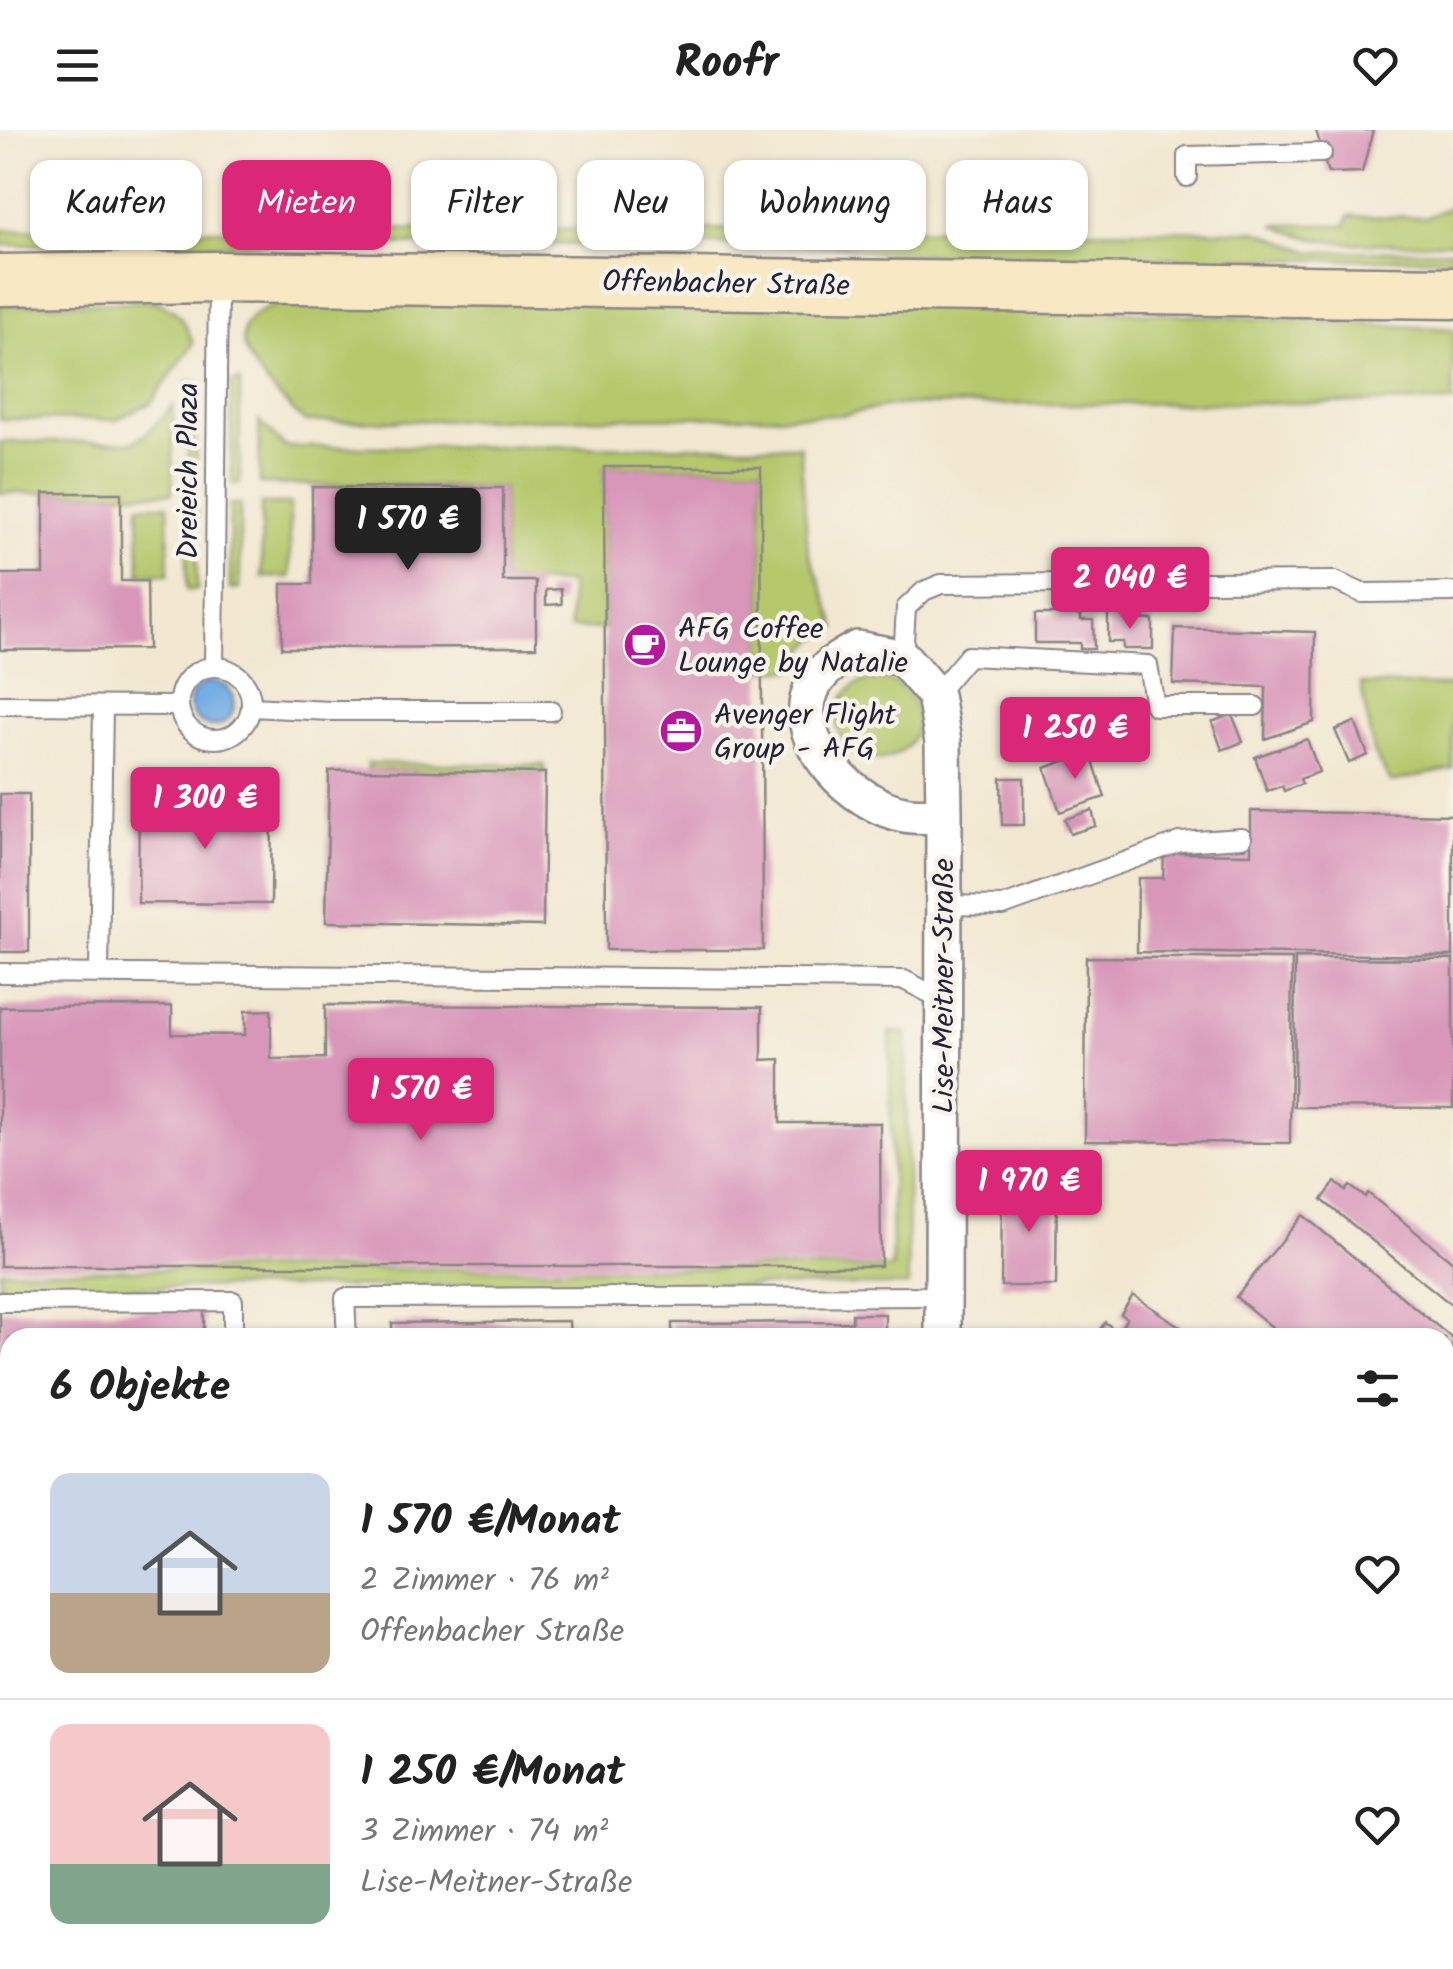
<!DOCTYPE html>
<html lang="de">
<head>
<meta charset="utf-8">
<style>
  body { margin:0; font-family:Kalam,sans-serif; background:#f2f2f2; color:#222; height:100vh; display:flex; flex-direction:column; font-size:38px; white-space:nowrap }
  * { box-sizing:border-box; margin:0 }
  p { font-size:32px; color:#767676 }
  .icon { flex:none; width:55px; height:55px; fill:none; stroke:currentColor; stroke-width:2; stroke-linecap:round; stroke-linejoin:round }
  .map { position:relative; flex:1; overflow:hidden }
  .drawer { position:absolute; left:0px; top:1198px; width:1455px; height:642px; display:flex; flex-direction:column; background:#fff; border-radius:30px 30px 0 0; box-shadow:0 2px 8px #0004 }
  .drawer>* { flex:none }
  .banner { position:absolute; left:30px; top:30px; width:1395px; height:90px; display:flex; gap:20px }
  .price { position:absolute; translate:-50% -85px; padding:0 22px; border-radius:10px; background:#db2777; color:#fff; font-size:32px; line-height:65px; filter:drop-shadow(0 2px 5px #0008) }
  .price::after { content:''; position:absolute; left:50%; top:60px; width:30px; height:22px; margin-left:-15px; background:inherit; clip-path:polygon(0 0,100% 0,50% 100%) }
  .price.active { background:#222; color:#fff }
  ul { padding:0; list-style:none }
  li { display:flex; align-items:center; gap:30px; height:250px; padding:0 50px }
  li+li { border-top:2px solid #e0e0e0 }
  li span { display:grid; place-items:center; flex:none; width:280px; height:200px; border-radius:20px; color:#555 }
  li>.icon { margin-inline-start:auto }
  span .icon { width:120px; height:120px; fill:#fffc; stroke-width:1 }
  li b { font-size:42px }
  h2 { display:flex; justify-content:space-between; align-items:center; height:120px; padding:0 50px; font-size:42px }
  .tag { padding:0 35px; border-radius:20px; background:#fff; box-shadow:0 2px 8px #0004; font-size:35px; line-height:90px }
  .tag.active { background:#db2777; color:#fff }
  header { display:flex; justify-content:space-between; align-items:center; height:130px; padding:0 50px; background:#fff; font-size:45px; font-weight:700 }
  .map>svg:first-child { display:block }
  .green { fill:#b5c86c; stroke:#6c7554; stroke-width:2.5 }
  .water { fill:#75ade5; stroke:#4c6890; stroke-width:2.5 }
  .building { fill:#d896b9 }
  .lines { fill:none; stroke-linecap:round; stroke-linejoin:round }
  .lane-casing { stroke:#8a8586; stroke-width:22 }
  .street-casing { stroke:#8a8586; stroke-width:40 }
  .secondary-casing { stroke:#8a8586; stroke-width:55 }
  .lane { stroke:#fff; stroke-width:18 }
  .street { stroke:#fff; stroke-width:35 }
  .secondary { stroke:#f8e8c3; stroke-width:50 }
  .labels { text-anchor:middle; stroke-width:9; stroke-linejoin:round; paint-order:stroke }
  .street-label { font-size:30px; fill:#22223b; stroke:#f7f3e8 }
  .poi-label { font-size:30px; fill:#22223b; stroke:#f7f3e8; text-anchor:start }
</style>
</head>
<body>
<header><svg class="icon" aria-label="menu" viewBox="0 0 24 24"><path d="M4 6h16M4 12h16M4 18h16"/></svg>Roofr<svg class="icon" aria-label="heart" viewBox="0 0 24 24"><path d="M12 20l-8-8c-3-5 5-10 8-4 3-6 11-1 8 4z"/></svg></header>
<div class="map">
<svg width="1453" height="1839" viewBox="0 0 1453 1839">
  <rect width="100%" height="100%" fill="#f7f3e8"/>
  <filter id="ink" filterUnits="userSpaceOnUse"><feTurbulence type="fractalNoise" baseFrequency=".01" numOctaves="2"/><feDisplacementMap in="SourceGraphic" scale="20" xChannelSelector="R" yChannelSelector="G"/><feConvolveMatrix kernelMatrix="1 2 1 2 8 2 1 2 1" color-interpolation-filters="sRGB"/></filter>
  <filter id="wash" filterUnits="userSpaceOnUse"><feTurbulence type="fractalNoise" baseFrequency=".0048" numOctaves="4" result="noise"/><feDisplacementMap in="SourceGraphic" scale="40" xChannelSelector="R" yChannelSelector="G"/><feGaussianBlur stdDeviation="2.25" result="paint"/><feColorMatrix in="noise" values="0 0 0 0 0 0 0 0 0 0 0 0 0 0 0 0 0 1.4 0 .05"/><feComposite in="paint" operator="in"/></filter>
  <g filter="url(#wash)">
    <rect width="100%" height="100%" fill="#f2e8d1"/>
    <g class="green">
      <path d="M1453 75V112C1394 113 1328 121 1274 95H1346L1349 86 1428 87Z"/>
      <path d="M846 99 1257 101 1311 122 1453 120V128L1315 130 880 124 840 116 800 114 0 115V100Z"/>
      <path d="M323 166 1001 175 1453 199V272L896 275 842 285 305 292C284 270 215 215 255 185 271 173 303 171 323 166Z"/>
      <path d="M154 171C179 180 185 189 193 214L151 273 115 290 0 289V175Z"/>
      <rect x="188" y="251" width="8" height="103"/>
      <path d="M240 251V354H232L231 252Z"/>
      <path d="M173 276 172 363H0V312H132L146 304Z"/>
      <path d="M259 291 285 317 800 316 808 420 837 498C815 506 803 519 794 540H762L761 337H604L605 499 570 498V454L503 451V358L260 354Z"/>
      <path d="M196 374 197 460H187V375Z"/>
      <rect x="230" y="374" width="10" height="85"/>
      <path d="M261 374H290V447H262Z"/>
      <path d="M139 375H168L169 444H140Z"/>
      <circle cx="877" cy="589" r="40"/>
      <path d="M1361 554 1453 556V639L1391 652 1373 622Z"/>
      <path d="M368 633 544 635 545 643 368 640Z"/>
      <path d="M890 902 906 903 908 1155 0 1158V1140L892 1138Z"/>
    </g>
    <circle class="water" cx="212" cy="574" r="22"/>
    <g id="blocks">
      <g class="building">
        <path d="M1316 0H1373L1362 42 1328 43Z"/>
        <path d="M604 337H761L763 820H606Z"/>
        <path d="M312 357 503 358V451H536V517L282 518V454H312Z"/>
        <path d="M44 363H121V451H147L148 519 0 520V444H44Z"/>
        <path d="M561 459 562 474 546 475V460Z"/>
        <path d="M1108 483H1124V489L1153 490V519H1123V512H1108Z"/>
        <path d="M1035 484H1081V490H1093L1094 519H1080V513H1035Z"/>
        <path d="M1175 498 1315 502 1314 592 1265 609 1266 557 1173 554Z"/>
        <path d="M1232 584 1243 612 1222 620 1212 592Z"/>
        <path d="M1355 592 1368 625 1349 633 1335 600Z"/>
        <path d="M1307 609 1319 642 1300 649 1302 654 1284 661 1282 656 1267 661 1255 627Z"/>
        <path d="M1090 622 1105 667 1060 682 1045 638Z"/>
        <path d="M368 640 545 643 543 796 326 792 329 641Z"/>
        <path d="M1001 648H1024V695H1002Z"/>
        <rect x="0" y="664" width="29" height="158"/>
        <path d="M139 669 272 670 271 774 138 773Z"/>
        <path d="M1092 680 1096 696 1070 704 1065 689Z"/>
        <path d="M1251 681 1453 685V826L1137 822 1138 748H1163L1164 723 1251 724Z"/>
        <path d="M1086 827 1292 829 1290 1013 1085 1011Z"/>
        <path d="M1295 828 1453 829V978L1294 977Z"/>
        <path d="M325 875 762 877V930L780 929V993H880L881 1136H0V877L172 876V904L245 905V881L271 880V929L325 928Z"/>
        <path d="M1335 1052 1346 1061 1350 1056 1365 1067 1368 1063 1453 1132V1176L1322 1070Z"/>
        <path d="M1002 1054H1057L1056 1156H1001Z"/>
        <path d="M1303 1085 1453 1209V1318L1445 1328V1208H1285L1236 1167Z"/>
        <path d="M1133 1165 1197 1208H1095L1105 1192 1118 1202 1127 1188 1121 1184Z"/>
        <path d="M0 1180H204V1208H10V1247H0Z"/>
        <path d="M852 1184H885V1208H672V1193L852 1192Z"/>
        <path d="M569 1191 570 1208H392V1193Z"/>
        <rect x="0" y="1372" width="10" height="117"/>
        <path d="M10 1589V1693L0 1695V1591Z"/>
        <path d="M1453 1707V1839H1363L1354 1830H1445V1715Z"/>
        <path d="M10 1774V1830H100L102 1839H0V1776Z"/>
        <path d="M320 1830H560L562 1839H322Z"/>
        <path d="M653 1830H893L895 1839H655Z"/>
      </g>
    </g>
  </g>
  <g filter="url(#ink)">
    <use href="#blocks" fill-opacity="0" stroke="#8a8586" stroke-width="2.5"/>
    <g class="lines">
      <g class="lane-casing">
        <g id="lane">
          <path d="M1187 47V26L1322 23"/>
          <path d="M903 528 906 478 924 461 941 454 1335 451 1362 463 1453 462"/>
          <path d="M214 536 218 152"/>
          <circle cx="215" cy="573" r="36"/>
          <path d="M935 565 968 526 1148 535 1155 576H1255"/>
          <path d="M0 575 179 576"/>
          <path d="M251 577 330 581H551"/>
          <path d="M943 775 1003 776 1180 712 1242 708"/>
          <path d="M99 842 103 576"/>
          <path d="M0 843 904 850 943 870"/>
          <path d="M0 1172 233 1171V1208"/>
          <path d="M347 1208 345 1168 943 1166"/>
          <path d="M0 1323H10"/>
          <path d="M0 1542 10 1541"/>
          <path d="M158 1830 159 1839"/>
          <path d="M242 1830 244 1839"/>
          <path d="M313 1830 314 1839"/>
          <path d="M606 1830 608 1839"/>
          <path d="M1237 1830 1246 1839"/>
          <path d="M1309 1830 1318 1839"/>
        </g>
      </g>
      <g class="street-casing">
        <g id="street">
          <path d="M943 1208 944 685 943 612 935 565 903 528 857 519C839 529 820 539 811 560 789 613 856 676 904 684 917 687 931 685 944 685"/>
          <path d="M1445 1535 1453 1524"/>
          <path d="M989 1830 993 1839"/>
          <path d="M1169 1839 1181 1830"/>
        </g>
      </g>
      <g class="secondary-casing">
        <path id="secondary" d="M0 150 218 147 1453 163"/>
      </g>
      <use href="#lane" class="lane"/>
      <use href="#street" class="street"/>
      <use href="#secondary" class="secondary"/>
    </g>
  </g>
  <defs>
    <g id="cafe-disc" transform="scale(2.25)"><circle r="9.5" fill="#b5179e" stroke="#f7f3e8"/><path d="M-5.5-4.5H6V0H3Q3 3.5 0 3.5H-2.5Q-5.5 3.5-5.5 0ZM3-3.2v2h1.7v-2ZM-6 4.5H4V6H-6Z" fill="#fff"/></g>
    <g id="office-disc" transform="scale(2.25)"><circle r="9.5" fill="#b5179e" stroke="#f7f3e8"/><path d="M-6-3h4V-5.5h4V-3h4V5H-6ZM-1-4.5V-3h2v-1.5ZM-6 0V1H6V0Z" fill="#fff"/></g>
  </defs>
  <g fill-rule="evenodd">
    <use href="#cafe-disc" x="645" y="515"/>
    <use href="#office-disc" x="681" y="601"/>
  </g>
  <g class="labels">
    <g class="street-label">
      <text transform="translate(726 153) rotate(1)" y="10">Offenbacher Straße</text>
      <text transform="translate(187 341) rotate(-90)" y="10">Dreieich Plaza</text>
      <text transform="translate(943 856) rotate(-90)" y="10">Lise-Meitner-Straße</text>
    </g>
    <g class="poi-label">
      <text x="678" y="508">AFG Coffee<tspan x="678" dy="34">Lounge by Natalie</tspan></text>
      <text x="714" y="594">Avenger Flight<tspan x="714" dy="34">Group - AFG</tspan></text>
    </g>
  </g>
</svg>
<b class="price active" style="left:408px;top:443px">1 570 €</b>
<b class="price" style="left:1130px;top:502px">2 040 €</b>
<b class="price" style="left:1075px;top:652px">1 250 €</b>
<b class="price" style="left:205px;top:722px">1 300 €</b>
<b class="price" style="left:421px;top:1013px">1 570 €</b>
<b class="price" style="left:1029px;top:1105px">1 970 €</b>
<div class="banner">
<a class="tag">Kaufen</a>
<a class="tag active">Mieten</a>
<a class="tag">Filter</a>
<a class="tag">Neu</a>
<a class="tag">Wohnung</a>
<a class="tag">Haus</a>
</div>
<section class="drawer">
<h2>6 Objekte<svg class="icon" aria-label="filters" viewBox="0 0 24 24"><path d="M4 7h16M4 17h16"/><circle cx="9" cy="7" r="2"/><circle cx="15" cy="17" r="2"/></svg></h2>
<ul>
<li><span style="background:linear-gradient(#c9d6e8 60%,#b9a48a 0)"><svg class="icon" aria-label="home" viewBox="0 0 24 24"><path d="M3 11l9-7 9 7M6 9v11h12V9"/></svg></span><div><b>1 570 €/Monat</b><p>2 Zimmer · 76 m²</p><p>Offenbacher Straße</p></div><svg class="icon" aria-label="heart" viewBox="0 0 24 24"><path d="M12 20l-8-8c-3-5 5-10 8-4 3-6 11-1 8 4z"/></svg></li>
<li><span style="background:linear-gradient(#f6c9c9 70%,#7fa58c 0)"><svg class="icon" aria-label="home" viewBox="0 0 24 24"><path d="M3 11l9-7 9 7M6 9v11h12V9"/></svg></span><div><b>1 250 €/Monat</b><p>3 Zimmer · 74 m²</p><p>Lise-Meitner-Straße</p></div><svg class="icon" aria-label="heart" viewBox="0 0 24 24"><path d="M12 20l-8-8c-3-5 5-10 8-4 3-6 11-1 8 4z"/></svg></li>
</ul>
</section>
</div>
</body>
</html>
